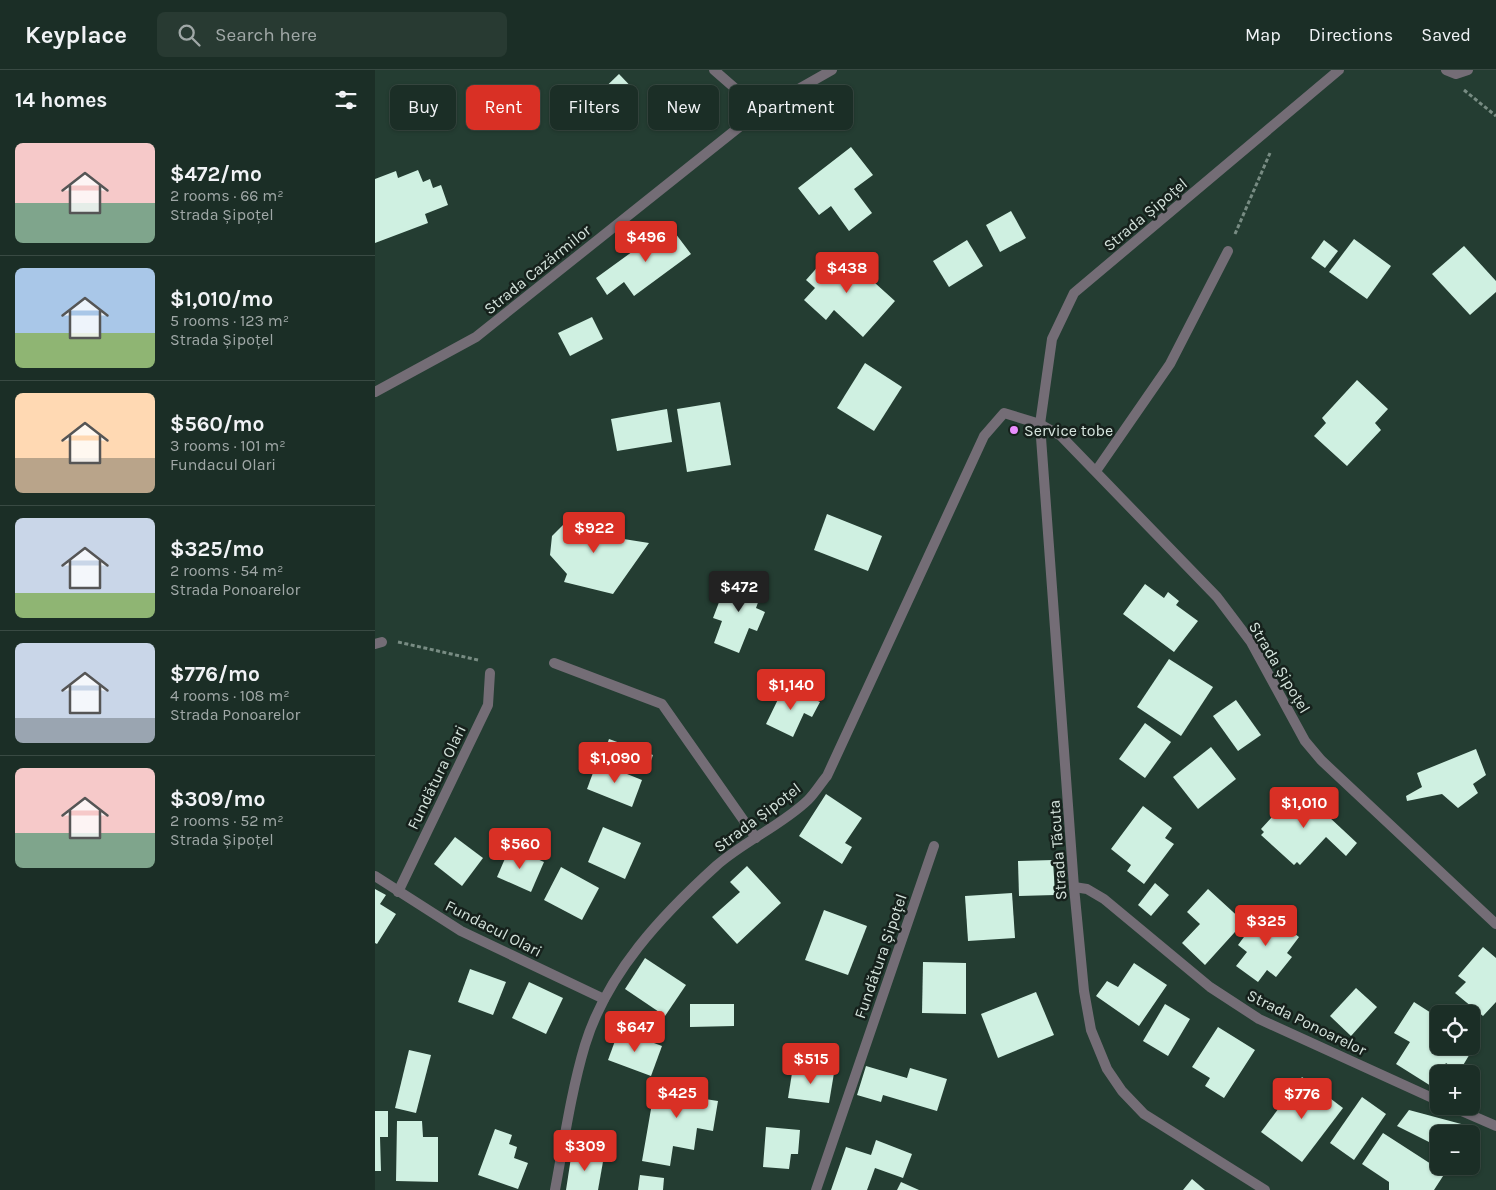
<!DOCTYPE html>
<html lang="en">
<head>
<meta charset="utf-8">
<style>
  body { margin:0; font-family:Karla,sans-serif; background:#283a32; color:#f1f3f6; height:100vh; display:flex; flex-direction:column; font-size:19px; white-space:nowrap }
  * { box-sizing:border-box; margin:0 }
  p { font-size:16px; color:#a0a8a7 }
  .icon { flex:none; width:28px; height:28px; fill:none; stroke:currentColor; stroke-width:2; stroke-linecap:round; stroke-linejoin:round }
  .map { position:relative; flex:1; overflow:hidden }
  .sheet { display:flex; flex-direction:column; background:#1b2e26; width:375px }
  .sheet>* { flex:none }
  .top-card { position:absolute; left:15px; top:15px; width:475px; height:45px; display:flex; gap:10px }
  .buttons { position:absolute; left:1055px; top:935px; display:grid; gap:10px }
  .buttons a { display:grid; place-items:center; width:50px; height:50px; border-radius:8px; background:#1b2e26; box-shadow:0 1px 4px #0004,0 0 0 1px #394a43; font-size:25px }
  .price { position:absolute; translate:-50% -42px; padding:0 11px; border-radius:5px; background:#d93025; color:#fff; font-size:16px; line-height:32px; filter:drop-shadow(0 1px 2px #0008) }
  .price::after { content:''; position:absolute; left:50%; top:30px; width:15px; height:11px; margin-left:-8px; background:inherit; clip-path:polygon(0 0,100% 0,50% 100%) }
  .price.selected { background:#222; color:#fff }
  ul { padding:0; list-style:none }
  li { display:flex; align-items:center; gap:15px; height:125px; padding:0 15px }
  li+li { border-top:1px solid #394a43 }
  li span { display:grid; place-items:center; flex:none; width:140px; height:100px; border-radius:8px; color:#555 }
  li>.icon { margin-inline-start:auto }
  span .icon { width:60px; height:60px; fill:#fffc; stroke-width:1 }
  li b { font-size:21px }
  h2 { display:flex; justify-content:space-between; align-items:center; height:60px; padding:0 15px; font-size:21px }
  .pill { padding:0 18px; border-radius:8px; background:#1b2e26; box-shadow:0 1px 4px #0004,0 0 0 1px #394a43; font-size:18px; line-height:45px }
  .pill.selected { background:#d93025; color:#fff }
  header { display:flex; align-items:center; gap:30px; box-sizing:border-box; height:70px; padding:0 25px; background:#1b2e26; border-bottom:1px solid #394a43 }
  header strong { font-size:24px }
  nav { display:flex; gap:28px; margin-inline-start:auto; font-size:18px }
  .search { width:350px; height:45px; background:#283a32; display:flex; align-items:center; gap:12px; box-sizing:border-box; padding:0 18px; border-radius:8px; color:#a0a8a7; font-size:19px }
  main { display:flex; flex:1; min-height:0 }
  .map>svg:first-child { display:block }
  .building { fill:#cff0e1 }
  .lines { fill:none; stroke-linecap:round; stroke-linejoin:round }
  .path { stroke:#788c83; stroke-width:3; stroke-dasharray:4 2.5; stroke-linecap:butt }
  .service { stroke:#746d76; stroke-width:10 }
  .minor { stroke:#746d76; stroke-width:10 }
  .tertiary { stroke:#746d76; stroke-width:10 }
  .poi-dot { fill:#e98efe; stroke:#16211c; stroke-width:2 }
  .labels { text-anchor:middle; stroke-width:5; stroke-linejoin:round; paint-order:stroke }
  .street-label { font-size:16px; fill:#d5e4dd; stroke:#16211c }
  .poi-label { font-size:16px; fill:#d5e4dd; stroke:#16211c; text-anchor:start }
</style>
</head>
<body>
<header>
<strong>Keyplace</strong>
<div class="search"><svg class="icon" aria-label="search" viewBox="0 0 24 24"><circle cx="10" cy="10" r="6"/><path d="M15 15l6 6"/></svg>Search here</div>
<nav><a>Map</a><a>Directions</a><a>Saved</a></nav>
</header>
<main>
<section class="sheet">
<h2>14 homes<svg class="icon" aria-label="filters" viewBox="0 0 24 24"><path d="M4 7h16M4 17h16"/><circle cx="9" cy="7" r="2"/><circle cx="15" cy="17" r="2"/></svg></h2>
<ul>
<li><span style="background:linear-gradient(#f6c9c9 60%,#7fa58c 0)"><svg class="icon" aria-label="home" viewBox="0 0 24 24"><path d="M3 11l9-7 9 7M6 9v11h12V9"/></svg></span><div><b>$472/mo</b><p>2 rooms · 66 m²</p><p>Strada Șipoțel</p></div></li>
<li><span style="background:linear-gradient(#a9c7e8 65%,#8fb573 0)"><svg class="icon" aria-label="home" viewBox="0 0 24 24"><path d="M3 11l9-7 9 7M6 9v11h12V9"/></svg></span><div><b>$1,010/mo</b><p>5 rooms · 123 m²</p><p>Strada Șipoțel</p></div></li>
<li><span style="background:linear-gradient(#ffd9b3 65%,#b9a48a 0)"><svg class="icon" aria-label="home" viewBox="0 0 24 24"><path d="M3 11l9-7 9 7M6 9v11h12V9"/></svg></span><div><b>$560/mo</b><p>3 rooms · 101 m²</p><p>Fundacul Olari</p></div></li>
<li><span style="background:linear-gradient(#c9d6e8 75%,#8fb573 0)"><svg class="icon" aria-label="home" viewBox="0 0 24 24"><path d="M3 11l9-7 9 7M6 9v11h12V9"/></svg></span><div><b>$325/mo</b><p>2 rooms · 54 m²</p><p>Strada Ponoarelor</p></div></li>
<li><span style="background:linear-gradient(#c9d6e8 75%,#9aa5b1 0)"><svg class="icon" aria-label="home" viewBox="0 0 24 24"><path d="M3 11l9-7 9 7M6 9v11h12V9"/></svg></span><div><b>$776/mo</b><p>4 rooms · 108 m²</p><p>Strada Ponoarelor</p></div></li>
<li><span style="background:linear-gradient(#f6c9c9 65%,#7fa58c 0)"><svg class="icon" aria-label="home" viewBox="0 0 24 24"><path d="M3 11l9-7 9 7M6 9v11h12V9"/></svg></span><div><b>$309/mo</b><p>2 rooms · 52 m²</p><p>Strada Șipoțel</p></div></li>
</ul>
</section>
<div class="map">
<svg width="1121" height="1120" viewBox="0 0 1121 1120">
  <rect width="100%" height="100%" fill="#243d32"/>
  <g class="building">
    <path d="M244 4 263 24 237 49 218 29Z"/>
    <path d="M476 77 498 105 479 119 497 143 474 161 456 136 444 145 423 118Z"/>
    <path d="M43 100 48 112 55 109 58 118 66 115 73 135 50 144 53 153 0 173V109L21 101 23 108Z"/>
    <path d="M636 141 651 168 625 182 611 155Z"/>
    <path d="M294 155 316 184 259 226 249 212 232 225 221 208Z"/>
    <path d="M979 169 1016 196 992 229 954 202Z"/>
    <path d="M592 170 608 196 574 217 558 191Z"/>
    <path d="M949 170 963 181 950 198 936 188Z"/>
    <path d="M1089 176 1121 211V222L1095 245 1057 204Z"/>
    <path d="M455 183 465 192 470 186 520 231 488 267 459 240 451 250 429 230 440 218 431 210Z"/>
    <path d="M217 247 228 269 195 286 183 263Z"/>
    <path d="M490 293 527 317 499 361 462 338Z"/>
    <path d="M982 310 1013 339 1000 353 1006 360 972 396 939 366 951 353 947 348Z"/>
    <path d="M345 332 356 395 312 402 302 339Z"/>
    <path d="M292 339 297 372 242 381 236 349Z"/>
    <path d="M452 444 507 466 493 501 439 480Z"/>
    <path d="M204 447 245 456 236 467 274 473 238 524 189 512 192 504 175 485 177 466 193 450Z"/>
    <path d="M366 502 390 513 381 538 390 542 382 561 374 558 364 583 339 573 347 551 338 548 346 527 355 530Z"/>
    <path d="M770 514 789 528 793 522 804 531 801 535 823 551 799 582 748 544Z"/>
    <path d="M794 589 838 617 806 666 762 637Z"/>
    <path d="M410 615 445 632 437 647 429 643 418 667 391 654Z"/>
    <path d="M861 630 886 665 863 681 838 646Z"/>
    <path d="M770 653 796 672 770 708 744 689Z"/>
    <path d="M234 669 278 685 272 702 228 685Z"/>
    <path d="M836 677 861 709 823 739 798 707Z"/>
    <path d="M1101 679 1111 705 1098 714 1103 723 1083 738 1067 724 1032 731 1031 726 1047 717 1042 703Z"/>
    <path d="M222 692 267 710 257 737 212 719Z"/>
    <path d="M922 720 934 731 940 724 958 741 953 746 982 773 971 786 951 767 925 795 922 792 919 795 886 765 889 762 886 759Z"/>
    <path d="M451 724 487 748 470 773 477 777 467 794 424 766Z"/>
    <path d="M768 736 797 758 790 768 799 774 769 814 752 801 756 795 736 779Z"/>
    <path d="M228 757 266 773 250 809 213 792Z"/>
    <path d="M80 767 108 788 87 816 59 794Z"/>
    <path d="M135 777 169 792 156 822 122 807Z"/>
    <path d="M678 790 680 825 644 826 643 791Z"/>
    <path d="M372 796 406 833 362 874 337 847 365 822 355 812Z"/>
    <path d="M186 797 224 818 207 850 169 830Z"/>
    <path d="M780 813 794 825 776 846 763 835Z"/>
    <path d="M0 819 11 825 5 834 21 844 2 874 0 873Z"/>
    <path d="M833 819 869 852 830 895 807 873 825 854 812 842Z"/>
    <path d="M637 823 640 868 593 871 590 826Z"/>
    <path d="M449 840 492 856 473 905 430 890Z"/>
    <path d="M889 840 924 867 912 883 917 887 901 907 892 900 883 912 861 896 872 882 863 875Z"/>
    <path d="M1108 877 1121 888V932L1108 946 1080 923 1091 912 1083 906Z"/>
    <path d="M270 888 311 915 290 946 250 919Z"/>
    <path d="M548 892 591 893V944L547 943Z"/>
    <path d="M759 893 792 915 764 956 721 926 732 911 743 917Z"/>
    <path d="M95 899 131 912 118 945 83 932Z"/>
    <path d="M154 912 188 928 171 964 137 948Z"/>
    <path d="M981 918 1002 937 976 966 955 946Z"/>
    <path d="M661 922 679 965 623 988 606 944Z"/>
    <path d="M1039 932 1064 948V976H1096V969L1102 972 1084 1002 1071 993 1056 1016 1021 994 1035 972 1019 963Z"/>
    <path d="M315 934H359V956L315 957Z"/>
    <path d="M790 934 815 949 793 986 768 971Z"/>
    <path d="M843 957 880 980 849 1028 830 1016 835 1008 817 997Z"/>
    <path d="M244 960 287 976 276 1006 233 990Z"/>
    <path d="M34 980 56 985 41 1043 20 1038Z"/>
    <path d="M491 996 532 1008 535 998 572 1009 562 1041 508 1025 506 1032 482 1025Z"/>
    <path d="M418 997 459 1003 454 1033 413 1028Z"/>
    <path d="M927 1007 968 1038 927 1092 886 1062Z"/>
    <path d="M294 1009 333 1015 330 1029 343 1031 338 1061 322 1058 319 1080 298 1076 295 1096 267 1091 280 1016 293 1018Z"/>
    <path d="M987 1027 1011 1044 979 1090 955 1073Z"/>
    <path d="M1034 1040 1090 1055 1085 1064H1064V1077L1022 1056Z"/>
    <path d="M0 1041H13V1067H5L6 1101H0Z"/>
    <path d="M22 1051H47L48 1067H63V1112L21 1111Z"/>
    <path d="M391 1057 425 1060 423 1084H416L414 1099 388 1097Z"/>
    <path d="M120 1059 137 1065 134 1074 142 1077 139 1088 153 1093 143 1119 103 1105Z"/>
    <path d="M1008 1063 1070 1103 1059 1120H1014V1112L987 1094Z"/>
    <path d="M501 1070 537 1084 528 1108 500 1098 492 1120H456L471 1077 496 1085Z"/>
    <path d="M197 1081 229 1086 223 1120H191Z"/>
    <path d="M265 1105 289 1108 288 1120H263Z"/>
    <path d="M817 1109 830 1120H808Z"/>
    <path d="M526 1112 544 1120H522Z"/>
  </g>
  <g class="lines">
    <g class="path">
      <path d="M1089 20 1121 46"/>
      <path d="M860 164 895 83"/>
      <path d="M23 572 103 590"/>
    </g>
    <g class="service">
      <path d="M721 401 795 294 853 181"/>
      <path d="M0 574 7 572"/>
      <path d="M179 593 287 634 381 768"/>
      <path d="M23 822 113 635 115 603"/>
      <path d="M441 1120 559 776"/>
    </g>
    <g class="minor">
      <path d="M339 0 370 27 383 42"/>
      <path d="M1071 0 1081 4 1093 0"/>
      <path d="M0 322 101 267 383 42 457 0"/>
      <path d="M0 806 86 861 229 929"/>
      <path d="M699 817 712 819 729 829 835 917 884 949 1064 1031"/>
      <path d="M1075 1036 1121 1056"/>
      <path d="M180 1120C189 1072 196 1022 210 975 232 903 287 845 341 796 369 771 406 756 433 730 440 723 446 713 452 706L609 366 629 343 665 354 686 366 842 527 876 572 930 671 946 690 1121 854"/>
    </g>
    <path class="tertiary" d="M890 1120 769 1044 747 1021 732 999 716 960 709 921 699 817 665 354 677 269 699 223 964 0"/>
  </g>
  <circle class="poi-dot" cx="639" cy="360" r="5"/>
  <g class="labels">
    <g class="street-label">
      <text transform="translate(770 144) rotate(-40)" y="6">Strada Șipoțel</text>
      <text transform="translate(162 199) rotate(-39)" y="6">Strada Cazărmilor</text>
      <text transform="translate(905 597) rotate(59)" y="6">Strada Șipoțel</text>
      <text transform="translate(61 707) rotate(-64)" y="6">Fundătura Olari</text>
      <text transform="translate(382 747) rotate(-37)" y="6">Strada Șipoțel</text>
      <text transform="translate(682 780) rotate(-94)" y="6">Strada Tăcuta</text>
      <text transform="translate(119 858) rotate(27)" y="6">Fundacul Olari</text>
      <text transform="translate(505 886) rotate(-71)" y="6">Fundătura Șipoțel</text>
      <text transform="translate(932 952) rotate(26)" y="6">Strada Ponoarelor</text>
    </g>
    <g class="poi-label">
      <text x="649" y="366">Service tobe</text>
    </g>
  </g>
</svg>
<div class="buttons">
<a><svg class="icon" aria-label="locate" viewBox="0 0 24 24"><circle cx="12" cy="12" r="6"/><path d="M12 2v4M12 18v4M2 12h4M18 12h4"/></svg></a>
<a>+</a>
<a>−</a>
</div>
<b class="price" style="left:271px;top:193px">$496</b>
<b class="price" style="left:472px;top:224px">$438</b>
<b class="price" style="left:219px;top:484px">$922</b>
<b class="price selected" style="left:364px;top:543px">$472</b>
<b class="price" style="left:416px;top:641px">$1,140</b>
<b class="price" style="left:240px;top:714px">$1,090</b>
<b class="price" style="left:929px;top:759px">$1,010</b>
<b class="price" style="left:145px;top:800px">$560</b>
<b class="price" style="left:891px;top:877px">$325</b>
<b class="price" style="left:260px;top:983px">$647</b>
<b class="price" style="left:436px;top:1015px">$515</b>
<b class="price" style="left:302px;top:1049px">$425</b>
<b class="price" style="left:927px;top:1050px">$776</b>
<b class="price" style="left:210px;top:1102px">$309</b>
<div class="top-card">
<a class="pill">Buy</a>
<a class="pill selected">Rent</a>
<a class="pill">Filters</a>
<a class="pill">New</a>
<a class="pill">Apartment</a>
</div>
</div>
</main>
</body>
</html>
